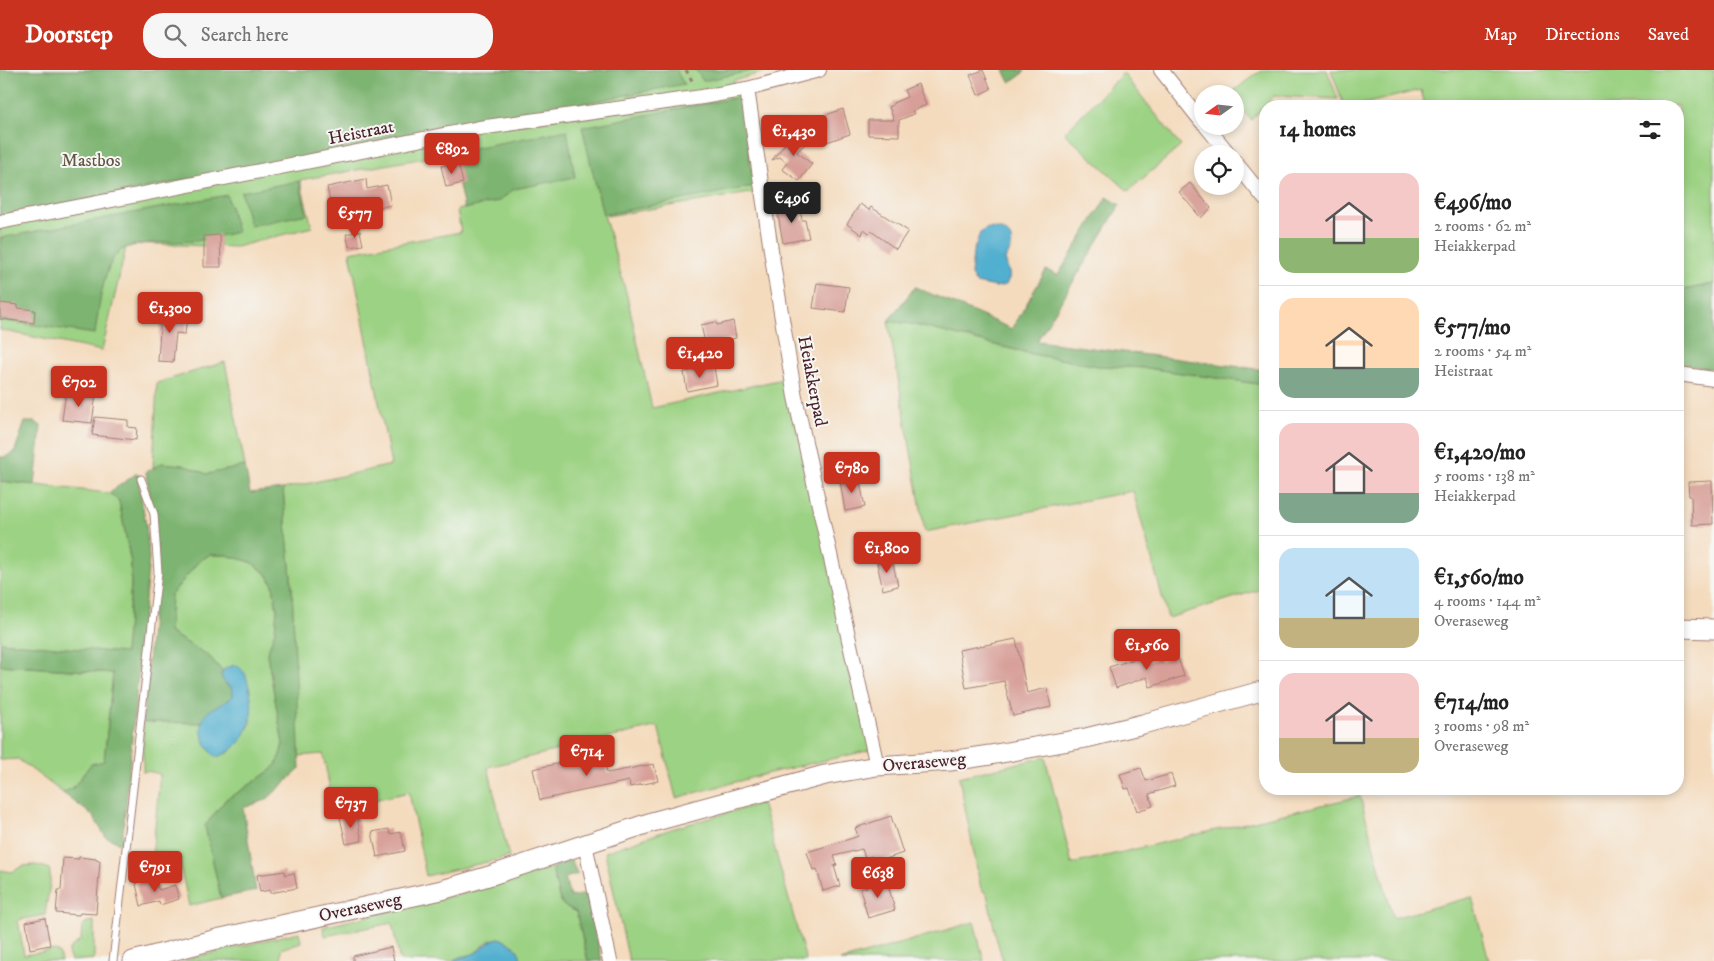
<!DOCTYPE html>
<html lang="en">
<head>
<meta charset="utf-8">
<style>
  body { margin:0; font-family:"IM FELL DW Pica",serif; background:#f6f6f6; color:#222; height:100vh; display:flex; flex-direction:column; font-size:19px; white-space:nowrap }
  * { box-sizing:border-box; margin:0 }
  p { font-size:16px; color:#767676 }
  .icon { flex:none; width:28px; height:28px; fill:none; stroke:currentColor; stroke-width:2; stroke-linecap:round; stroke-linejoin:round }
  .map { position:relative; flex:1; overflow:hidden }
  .sheet { position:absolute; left:1259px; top:30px; width:425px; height:695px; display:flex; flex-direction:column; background:#fff; border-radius:20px; box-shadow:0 2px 8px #0003 }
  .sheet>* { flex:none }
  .needle { width:32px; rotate:255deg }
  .fabs { position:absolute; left:1194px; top:15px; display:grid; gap:10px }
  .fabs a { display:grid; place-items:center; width:50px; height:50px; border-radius:50%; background:#fff; box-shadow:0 2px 8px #0003; font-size:25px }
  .price { position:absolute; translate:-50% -42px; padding:0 11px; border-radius:5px; background:#c8321e; color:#fff; font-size:16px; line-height:32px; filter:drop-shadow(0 1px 2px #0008) }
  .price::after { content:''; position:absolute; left:50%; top:30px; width:15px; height:11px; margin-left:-8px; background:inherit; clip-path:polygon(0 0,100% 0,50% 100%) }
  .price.active { background:#222; color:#fff }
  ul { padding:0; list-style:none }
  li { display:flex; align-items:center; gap:15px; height:125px; padding:0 20px }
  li+li { border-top:1px solid #e0e0e0 }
  li span { display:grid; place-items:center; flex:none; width:140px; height:100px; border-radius:15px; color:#555 }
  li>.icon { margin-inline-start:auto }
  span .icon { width:60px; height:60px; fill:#fffc; stroke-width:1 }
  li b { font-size:21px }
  h2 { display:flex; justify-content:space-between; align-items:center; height:60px; padding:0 20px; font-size:21px }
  header { display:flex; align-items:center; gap:30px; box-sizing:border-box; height:70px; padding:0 25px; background:#c8321e; color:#fff }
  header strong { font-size:24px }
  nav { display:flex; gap:28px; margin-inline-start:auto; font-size:18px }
  .search { width:350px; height:45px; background:#f6f6f6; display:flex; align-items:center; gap:12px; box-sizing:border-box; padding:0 18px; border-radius:20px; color:#767676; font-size:19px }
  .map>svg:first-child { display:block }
  .green { fill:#9cd283; stroke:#737857 }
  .forest { fill:#7db471; stroke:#646a4e }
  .water { fill:#51afcf; stroke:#4e677d }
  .building { fill:#d79f97 }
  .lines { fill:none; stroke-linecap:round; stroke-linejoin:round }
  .lane-casing { stroke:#9f7d74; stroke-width:9 }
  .street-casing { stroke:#9f7d74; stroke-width:16 }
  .secondary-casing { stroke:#9f7d74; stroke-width:21 }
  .path { stroke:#9f7d74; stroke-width:3; stroke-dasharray:4 4; stroke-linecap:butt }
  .lane { stroke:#fff; stroke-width:7 }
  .street { stroke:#fff; stroke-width:14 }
  .secondary { stroke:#fff; stroke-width:19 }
  .labels { text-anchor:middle; stroke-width:4; stroke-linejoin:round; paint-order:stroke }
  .street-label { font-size:18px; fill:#4a1f2b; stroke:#f6f6f2 }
  .park-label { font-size:18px; fill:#635545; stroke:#f6f6f2 }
</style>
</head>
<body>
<header>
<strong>Doorstep</strong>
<div class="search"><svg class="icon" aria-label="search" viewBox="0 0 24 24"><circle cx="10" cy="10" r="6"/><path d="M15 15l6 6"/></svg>Search here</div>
<nav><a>Map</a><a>Directions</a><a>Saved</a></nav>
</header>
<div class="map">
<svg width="1714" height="891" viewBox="0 0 1714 891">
  <rect width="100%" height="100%" fill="#f6f6f2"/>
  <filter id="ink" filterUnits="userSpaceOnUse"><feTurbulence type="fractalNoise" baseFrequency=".02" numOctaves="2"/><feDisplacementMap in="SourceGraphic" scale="10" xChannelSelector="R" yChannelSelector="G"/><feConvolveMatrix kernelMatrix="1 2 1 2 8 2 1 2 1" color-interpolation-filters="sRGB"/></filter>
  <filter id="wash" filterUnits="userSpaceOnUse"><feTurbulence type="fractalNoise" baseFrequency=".0096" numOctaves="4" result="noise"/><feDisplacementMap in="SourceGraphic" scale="20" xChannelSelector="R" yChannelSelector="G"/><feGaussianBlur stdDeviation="1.12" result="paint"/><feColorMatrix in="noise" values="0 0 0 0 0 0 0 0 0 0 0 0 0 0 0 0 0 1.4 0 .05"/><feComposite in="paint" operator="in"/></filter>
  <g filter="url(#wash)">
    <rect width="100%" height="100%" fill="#f4dbbe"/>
    <g class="green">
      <path d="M0 0H772L733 11 763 121 607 146 599 114 595 113 627 226 652 338 787 308 871 680 769 703 676 728 658 656 488 697 509 787 426 806 409 722 334 739 323 684 298 686 292 518 283 419 391 395 350 182 461 162 457 140 499 131 514 119 574 107 481 78 300 110 312 157 236 177 127 173 102 281 0 260Z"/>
      <path d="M1265 0H1327L1338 29 1274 26 1251 50 1235 31V24H1230L1254 5Z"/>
      <path d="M1331 0H1714V214L1678 221V36H1425L1421 20 1356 36H1344Z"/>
      <path d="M1123 3 1181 76 1128 121 1064 63Z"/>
      <path d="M888 251 911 254 1032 284 1098 296 1147 298 1265 315V518L1168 548 1133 421 925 462Z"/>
      <path d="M225 292 245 396C235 398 215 405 206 404 186 401 176 387 153 398L157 313Z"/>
      <path d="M0 411 109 423 119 431 131 493V515L125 584 0 572Z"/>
      <path d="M209 485H226L251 492 267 504 273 515 277 540 275 561 267 584 283 674 278 692 271 700 239 722 226 729 205 756 221 828 189 836 179 790 152 788 160 704 147 701 143 702V652L203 653V671L227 684 238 674 251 653 227 597 222 601 209 586 169 562 171 525 198 492Z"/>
      <path d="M0 595 113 603 104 692 91 694 73 718 63 723 18 689 0 690Z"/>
      <path d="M1045 687 1072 794 1360 726 1393 848 1472 827 1489 891H1003L996 867 987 824 981 819 959 707Z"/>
      <path d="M762 733 806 891H629L605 782 671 759Z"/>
      <path d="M33 795 42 796 49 799C53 809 46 832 45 845L18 850 24 885 55 880 59 883 61 891H0V800L12 802 23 796Z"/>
      <path d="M552 798 559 827 563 835 576 842 588 891H521L514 875 499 868 490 870 474 884 460 887 452 891H400L392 853 325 866 323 857 477 820Z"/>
      <path d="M94 851V889L71 891 68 883 70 878 81 870 82 856 87 852Z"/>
      <path d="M974 852 984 891H840Z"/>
      <path d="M299 862 301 872 281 879V891H180Z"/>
    </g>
    <g class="forest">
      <path d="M0 0H676L684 14 0 146Z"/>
      <path d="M696 0H756L703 11Z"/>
      <path d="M1004 0H1025L1020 6 1010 12Z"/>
      <path d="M740 27 754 116 603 145 582 57Z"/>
      <path d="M567 60 575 107 514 119 499 131 464 139 452 82Z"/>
      <path d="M299 111 307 144 250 156 241 122Z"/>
      <path d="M227 125 237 162C223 165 209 169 196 171 175 173 137 170 120 181 103 193 98 244 95 264L0 250V168Z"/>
      <path d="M1107 127 1120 135 1037 271 1265 300V315L1147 298 1098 296 1032 284 911 254 888 251 915 217 1012 259 1046 200 1058 205Z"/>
      <path d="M1714 214V299L1678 294V221Z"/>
      <path d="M25 352H35L41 356 35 415 0 411V387H4L14 383Z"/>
      <path d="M162 393 183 395 207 404 245 396 250 423 283 419 292 518 300 699 266 730 243 738 256 821 221 828 205 756 226 729 239 722 271 700 278 692 283 674 267 584 275 561 277 540 273 515 267 504 251 492 226 485H209L198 492 171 525 169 562 209 586 222 601 221 605 226 615 232 618 233 626C224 637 208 637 203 653L143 652 157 488 154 454 146 402Z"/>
      <path d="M137 403 146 455 149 488 122 774 106 767 92 745 63 723 73 718 91 694 104 691 113 603 0 595V572L125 583 131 515V493L119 431 109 423Z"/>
      <path d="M567 791H571L578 804 565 808 570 827 587 824 602 891H588L576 842 563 835 559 827 552 798Z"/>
    </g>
    <g class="water">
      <path d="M988 158C1010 158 1019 170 1005 189L1010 206 1006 215 996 217 976 213 971 205 973 182 980 163Z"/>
      <path d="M236 595C246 602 246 605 249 617 257 645 247 679 216 687 204 677 194 654 209 641 216 635 226 634 233 626L232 618C216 608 219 598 236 595Z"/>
      <path d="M499 868C511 873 520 877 521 891H452C460 886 468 887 475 883 485 878 488 870 499 868Z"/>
    </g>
    <g id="blocks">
      <g class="building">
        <path d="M983 0 991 19 978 25 970 5Z"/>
        <path d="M918 14 926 35 912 41 914 44 899 50V66L868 65V50H894L889 37 893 35V33L907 27 904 20Z"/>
        <path d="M843 39 850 64 827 72 820 47Z"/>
        <path d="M795 61 808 71 797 82 812 94 799 111 782 99 787 93 780 87 772 90Z"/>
        <path d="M458 92 463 113 446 117 441 96Z"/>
        <path d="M366 109 367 119 387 115 391 135 369 140 368 134 332 141 327 117Z"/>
        <path d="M1190 113 1211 138 1201 148 1179 122Z"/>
        <path d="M860 134 869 140 871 137 908 161 896 179 871 161 869 163 864 159 862 165 847 154Z"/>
        <path d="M799 135 802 150H805L809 168 783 173 777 139Z"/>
        <path d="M360 161 363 175 349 177 346 164Z"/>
        <path d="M220 165 221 197H204V166Z"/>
        <path d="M817 213 849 217 845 242 813 238Z"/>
        <path d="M0 233 18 235V238L35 240 34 253 0 249Z"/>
        <path d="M161 242 182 244V246L187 247 185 264 176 263 173 292 158 291Z"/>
        <path d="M733 251 736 268 721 271 722 278 707 282 701 255 716 252 717 255Z"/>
        <path d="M714 297 717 315 687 321 684 302Z"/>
        <path d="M66 322 96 325 92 353 62 350Z"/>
        <path d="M95 347 128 350V357L137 358 136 370 92 365Z"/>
        <path d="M859 407 865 437 845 441 840 411Z"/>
        <path d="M1712 411 1713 454 1692 455 1691 426H1689L1688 412Z"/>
        <path d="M892 489 898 516 883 520 877 493Z"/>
        <path d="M1016 569 1027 623 1047 618 1051 637 1013 646 1004 611 966 618 959 580Z"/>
        <path d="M1177 585 1184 606 1150 617 1147 607 1116 618 1109 597 1141 587 1143 593 1159 588 1160 591Z"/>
        <path d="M603 684 607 703 654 694 658 711 630 717 629 711 540 730 533 699Z"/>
        <path d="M1141 698 1146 711 1171 704 1175 716 1149 724 1153 736 1137 741 1129 718 1125 719 1120 704Z"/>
        <path d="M356 743 362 771 346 774 340 747Z"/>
        <path d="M891 746 903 783 874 793 871 786 865 788 862 779 834 786 837 795 834 796 840 816 823 821 817 799 813 800 807 782 853 768 858 766 855 758Z"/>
        <path d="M389 759 390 764 401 762 405 781 377 787 372 762Z"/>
        <path d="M79 787 96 789V790L100 791 96 844 80 843 79 845 56 843 58 820H61L63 788 79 789Z"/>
        <path d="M285 801V805L294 803 297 818 270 823V820L260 822 257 805Z"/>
        <path d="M138 804 155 813 159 820 175 815 179 829 160 835 159 831 141 836 136 814 138 813Z"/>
        <path d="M887 811 895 840 868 848 860 819Z"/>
        <path d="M45 848 50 875 30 879 26 852Z"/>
        <path d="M391 877 394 891H353V886Z"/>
      </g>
    </g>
  </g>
  <g filter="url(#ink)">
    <use href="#blocks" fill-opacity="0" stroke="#9f7d74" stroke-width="1"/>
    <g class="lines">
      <g class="lane-casing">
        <path id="lane" d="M113 891 158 502 154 444 141 409"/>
      </g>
      <g class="street-casing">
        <g id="street">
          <path d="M1161 0 1202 52"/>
          <path d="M747 19 774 200 795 327 877 696"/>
          <path d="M1206 56 1229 84"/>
          <path d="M1235 92 1265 129"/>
          <path d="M0 152 479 58 702 27 747 19 819 0"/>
          <path d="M1678 304 1714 309"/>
          <path d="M585 774 610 891"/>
        </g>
      </g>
      <g class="secondary-casing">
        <g id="secondary">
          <path d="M1678 558 1714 559"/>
          <path d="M133 891 221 868 442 820 492 805 652 752 825 705 877 696 950 691 990 685 1086 668 1143 654 1265 620"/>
        </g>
      </g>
      <path class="path" d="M686 0 694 14"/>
      <use href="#lane" class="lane"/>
      <use href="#street" class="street"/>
      <use href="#secondary" class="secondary"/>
    </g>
  </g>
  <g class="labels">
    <g class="street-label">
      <text transform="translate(361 62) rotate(-11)" y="6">Heistraat</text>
      <text transform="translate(813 311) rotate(79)" y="6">Heiakkerpad</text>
      <text transform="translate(924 692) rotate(-5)" y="6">Overaseweg</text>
      <text transform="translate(360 837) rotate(-12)" y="6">Overaseweg</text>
    </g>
    <g class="park-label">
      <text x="91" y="96">Mastbos</text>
    </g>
  </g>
</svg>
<div class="fabs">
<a><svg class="needle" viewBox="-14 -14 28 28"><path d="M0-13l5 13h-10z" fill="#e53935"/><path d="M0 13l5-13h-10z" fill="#767676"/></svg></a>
<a><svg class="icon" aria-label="locate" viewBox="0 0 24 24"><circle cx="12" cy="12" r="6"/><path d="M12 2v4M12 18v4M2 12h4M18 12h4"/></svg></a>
</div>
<b class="price" style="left:794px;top:87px">€1,430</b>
<b class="price" style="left:452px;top:105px">€892</b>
<b class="price active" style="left:792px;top:154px">€496</b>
<b class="price" style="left:355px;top:169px">€577</b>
<b class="price" style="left:170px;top:264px">€1,300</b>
<b class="price" style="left:700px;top:309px">€1,420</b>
<b class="price" style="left:79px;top:338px">€702</b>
<b class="price" style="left:852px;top:424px">€780</b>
<b class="price" style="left:887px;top:504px">€1,800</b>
<b class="price" style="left:1147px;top:601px">€1,560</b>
<b class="price" style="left:587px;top:707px">€714</b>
<b class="price" style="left:351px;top:759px">€737</b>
<b class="price" style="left:155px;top:823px">€791</b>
<b class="price" style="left:878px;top:829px">€638</b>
<section class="sheet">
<h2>14 homes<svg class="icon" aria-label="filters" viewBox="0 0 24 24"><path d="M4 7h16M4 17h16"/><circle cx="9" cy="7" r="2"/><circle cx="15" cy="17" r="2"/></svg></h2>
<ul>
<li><span style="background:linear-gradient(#f6c9c9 65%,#8fb573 0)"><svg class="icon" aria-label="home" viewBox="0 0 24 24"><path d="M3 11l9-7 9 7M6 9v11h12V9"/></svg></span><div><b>€496/mo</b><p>2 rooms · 62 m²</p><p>Heiakkerpad</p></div></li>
<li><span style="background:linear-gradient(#ffd9b3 70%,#7fa58c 0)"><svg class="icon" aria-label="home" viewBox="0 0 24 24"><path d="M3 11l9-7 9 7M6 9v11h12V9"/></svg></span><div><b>€577/mo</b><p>2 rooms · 54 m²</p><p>Heistraat</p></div></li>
<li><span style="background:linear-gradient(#f6c9c9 70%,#7fa58c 0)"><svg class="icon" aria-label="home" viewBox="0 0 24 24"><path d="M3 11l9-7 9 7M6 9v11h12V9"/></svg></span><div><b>€1,420/mo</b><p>5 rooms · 138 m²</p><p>Heiakkerpad</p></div></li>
<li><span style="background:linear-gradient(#bfe0f5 70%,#c2b280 0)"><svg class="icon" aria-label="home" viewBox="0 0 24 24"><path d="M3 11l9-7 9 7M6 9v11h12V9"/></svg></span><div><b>€1,560/mo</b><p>4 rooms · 144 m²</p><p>Overaseweg</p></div></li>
<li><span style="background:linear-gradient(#f6c9c9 65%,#c2b280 0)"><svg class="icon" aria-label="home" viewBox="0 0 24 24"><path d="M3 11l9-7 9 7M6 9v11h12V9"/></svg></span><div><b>€714/mo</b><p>3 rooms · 98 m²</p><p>Overaseweg</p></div></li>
</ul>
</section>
</div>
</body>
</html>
